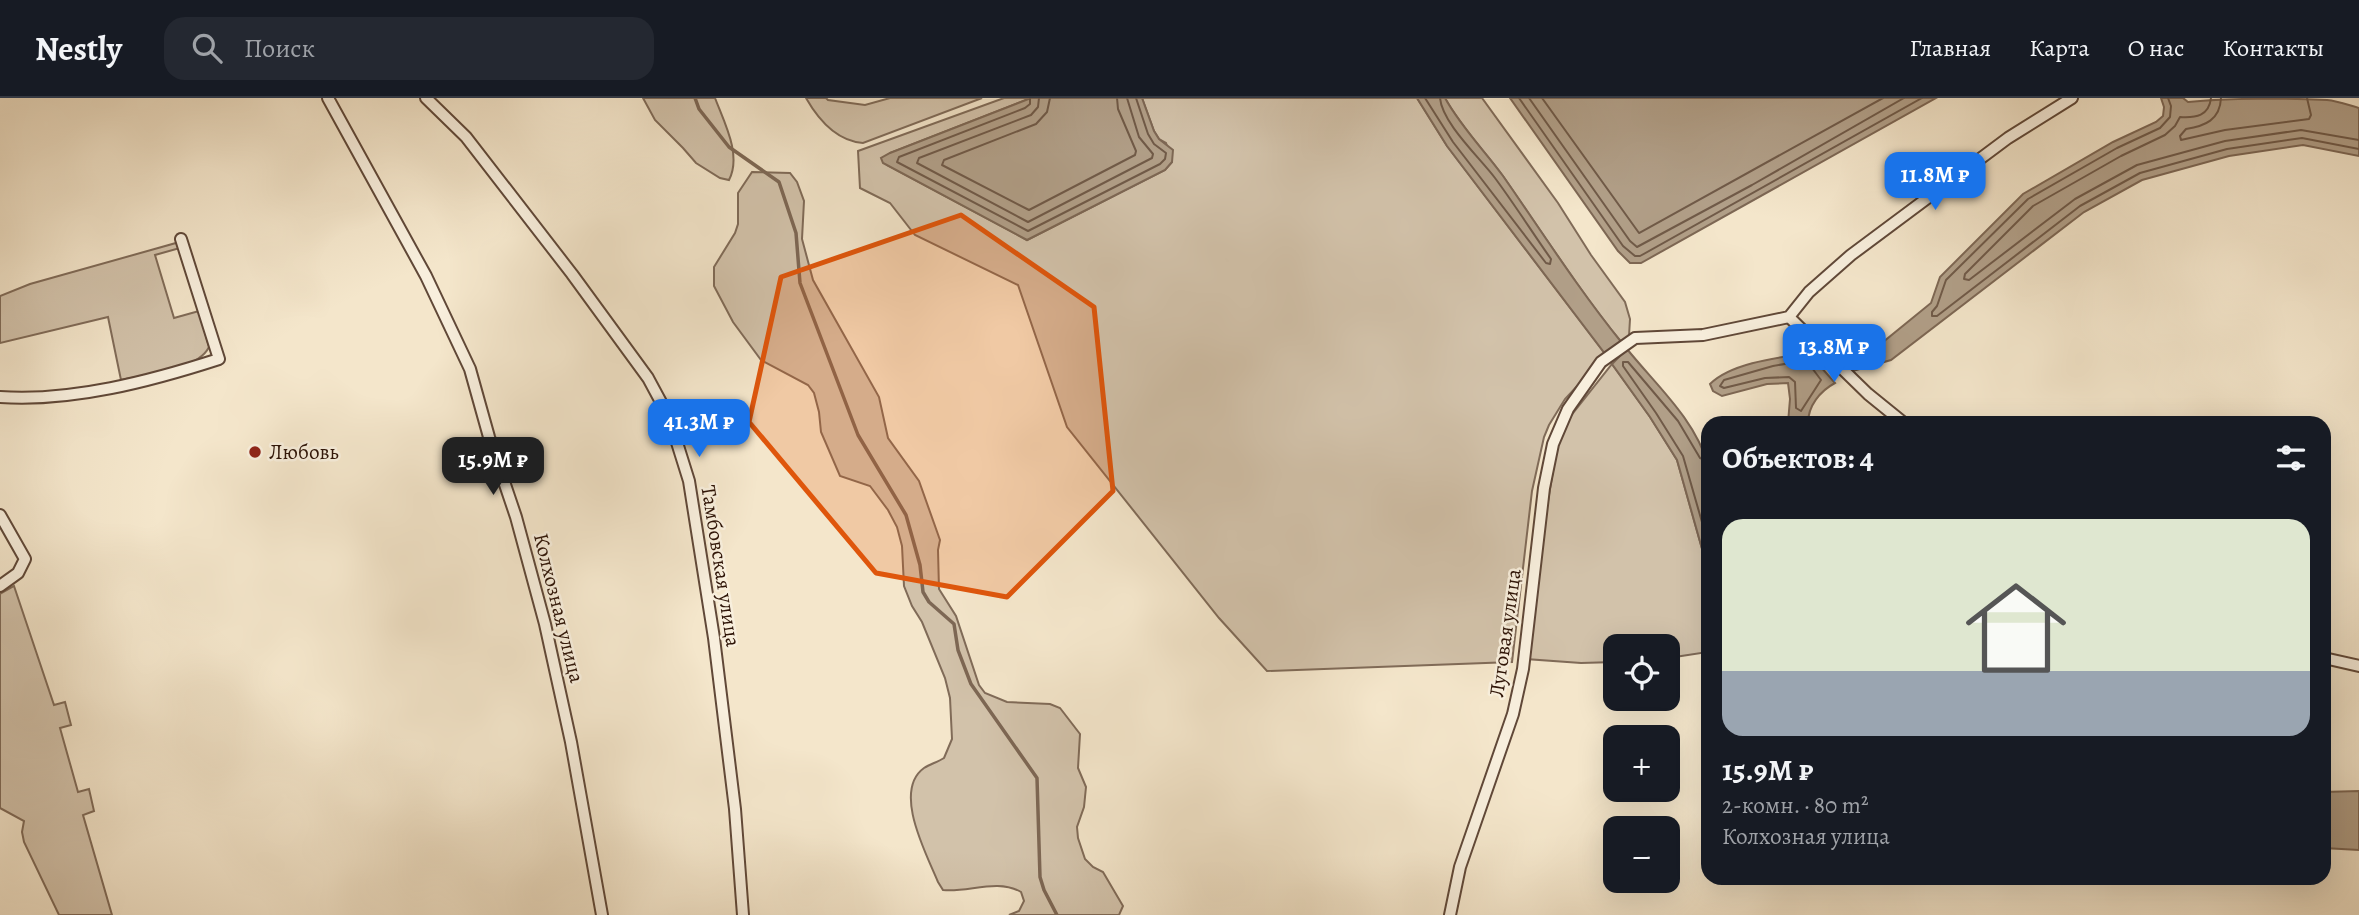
<!DOCTYPE html>
<html lang="ru">
<head>
<meta charset="utf-8">
<style>
  body { margin:0; font-family:Alegreya,serif; background:#242831; color:#f1f3f6; height:100vh; display:flex; flex-direction:column; font-size:26px; white-space:nowrap }
  * { box-sizing:border-box; margin:0 }
  p { font-size:23px; color:#9ea1a6 }
  .icon { flex:none; width:38px; height:38px; fill:none; stroke:currentColor; stroke-width:2; stroke-linecap:round; stroke-linejoin:round }
  .map { position:relative; flex:1; overflow:hidden }
  .side { position:absolute; left:1701px; top:318px; width:630px; height:469px; display:flex; flex-direction:column; background:#171b24; border-radius:21px; box-shadow:0 7px 28px #0002 }
  .side>* { flex:none }
  .controls { position:absolute; left:1603px; top:536px; display:grid; gap:14px }
  .controls a { display:grid; place-items:center; width:77px; height:77px; border-radius:14px; background:#171b24; box-shadow:0 7px 28px #0002; font-size:35px }
  .price { position:absolute; translate:-50% -60px; padding:0 16px; border-radius:14px; background:#1a73e8; color:#fff; font-size:23px; line-height:46px; filter:drop-shadow(0 2px 4px #0008) }
  .price::after { content:''; position:absolute; left:50%; top:42px; width:21px; height:16px; margin-left:-10px; background:inherit; clip-path:polygon(0 0,100% 0,50% 100%) }
  .price.on { background:#222; color:#fff }
  ul { padding:0; list-style:none }
  li { display:grid; align-content:center; gap:14px; height:371px; padding:0 21px }
  li span { display:grid; place-items:center; height:217px; border-radius:21px; color:#555 }
  li>.icon { margin-inline-start:auto }
  span .icon { width:126px; height:126px; fill:#fffc; stroke-width:1 }
  li b { font-size:30px }
  h2 { display:flex; justify-content:space-between; align-items:center; height:84px; padding:0 21px; font-size:30px }
  header { display:flex; align-items:center; gap:42px; box-sizing:border-box; height:98px; padding:0 35px; background:#171b24; border-bottom:2px solid #363941 }
  header strong { font-size:33px }
  nav { display:flex; gap:38px; margin-inline-start:auto; font-size:24px }
  .search { width:490px; height:63px; background:#242831; display:flex; align-items:center; gap:18px; box-sizing:border-box; padding:0 24px; border-radius:21px; color:#9ea1a6; font-size:26px }
  .map>svg:first-child { display:block }
  .green { fill:#d2c2aa; stroke:#806b58; stroke-width:2 }
  .water { fill:#b19f88; stroke:#7d6754; stroke-width:2 }
  .lines { fill:none; stroke-linecap:round; stroke-linejoin:round }
  .shore { stroke:#705a48; stroke-width:2 }
  .stream { stroke:#7d6754; stroke-width:3.5 }
  .street-casing { stroke:#604838; stroke-width:14 }
  .street { stroke:#f8efdd; stroke-width:10 }
  .marked { fill:#df560c; fill-opacity:0.2; stroke:#df560c; stroke-width:5; stroke-linejoin:round }
  .poi-dot { fill:#8f2418; stroke:#f8efdd; stroke-width:2.5 }
  .labels { text-anchor:middle; stroke-width:5; stroke-linejoin:round; paint-order:stroke }
  .poi-label { font-size:21px; fill:#2e1407; stroke:#f8efdd; text-anchor:start }
  .street-label { font-size:21px; fill:#2e1407; stroke:#f8efdd }
</style>
</head>
<body>
<header>
<strong>Nestly</strong>
<div class="search"><svg class="icon" aria-label="search" viewBox="0 0 24 24"><circle cx="10" cy="10" r="6"/><path d="M15 15l6 6"/></svg>Поиск</div>
<nav><a>Главная</a><a>Карта</a><a>О нас</a><a>Контакты</a></nav>
</header>
<div class="map">
<svg width="2359" height="817" viewBox="0 0 2359 817">
  <rect width="100%" height="100%" fill="#f4e6cb"/>
  <filter id="stains"><feTurbulence type="fractalNoise" baseFrequency=".00286" numOctaves="4"/><feColorMatrix values="0 0 0 0 .2 0 0 0 0 .09 0 0 0 0 .02 0 0 0 .5 -.17"/></filter>
  <radialGradient id="worn" r=".72"><stop offset=".6" stop-color="#630" stop-opacity="0"/><stop offset="1" stop-color="#630" stop-opacity=".3"/></radialGradient>
  <g class="green">
    <path d="M643 0H715C724 24 742 57 729 82L720 80 696 65 683 50 655 22Z"/>
    <path d="M806 0H826L828 2 865 7 890 0H982L863 45C836 43 818 21 806 0Z"/>
    <path d="M1004 0H1031L890 55 887 67 1027 142 1165 72 1172 64 1166 45 1159 41 1154 33 1142 0H1417L1447 48 1606 257 1565 301 1549 327 1544 339 1532 393 1512 564 1267 573 1219 520 1067 329 1018 187 915 137 890 105 860 90 858 53Z"/>
    <path d="M1445 0H1482L1558 105 1591 157 1625 204 1630 221 1629 238 1622 245C1579 192 1542 134 1503 78 1484 52 1461 29 1445 0Z"/>
    <path d="M752 74 790 75 797 84 804 103 802 141 813 182 879 299 888 340 919 383 940 442 938 452 939 491 956 518 979 587 985 595 1007 604 1050 606 1060 610 1080 636 1078 670 1086 689 1084 709 1077 729 1078 740 1085 761 1093 769 1103 774 1123 808 1119 817H1009L1019 813 1024 803 1021 794C997 780 968 795 943 792L938 784C927 757 892 693 924 670 930 666 938 664 944 660L952 641 950 600 945 580 922 524 912 508 904 488 902 448 897 429 888 412 870 388 840 378 821 334 819 314 814 295 808 287 761 262 733 224 714 188V169L735 135 738 126V95Z"/>
    <path d="M176 145 180 150 155 157 174 220 199 213 209 249C197 273 145 277 121 282L108 219 0 245V198L30 186Z"/>
    <path d="M1612 266 1650 319 1677 362 1708 472V554L1668 560V548H1615V564L1581 565 1526 561 1540 451 1557 349 1566 324Z"/>
    <path d="M14 488 54 607 65 604 71 627 60 630 78 694 89 691 94 713 83 717 112 817H59L24 744 22 734 24 723 0 710V496Z"/>
  </g>
  <g class="water">
    <path d="M1031 0H1142L1154 33 1159 41 1173 52 1172 64 1165 72 1027 142 883 65 881 60 890 55Z"/>
    <path d="M1417 0H1445C1461 29 1484 52 1503 78 1542 134 1579 192 1622 245L1606 257 1447 48Z"/>
    <path d="M1510 0H1936L1641 165H1630L1618 153Z"/>
    <path d="M2161 0H2183L2188 4C2229 0 2286 0 2327 2 2338 3 2348 7 2359 10V58L2303 47 2229 58 2142 82 2084 114 1891 262 1849 274 1838 259 1883 244 1931 205 1940 179 2023 96 2113 44 2156 24 2163 18 2164 9Z"/>
    <path d="M1627 251C1656 287 1695 321 1708 367V472L1677 362 1650 319 1612 266Z"/>
    <path d="M1802 256 1813 260 1835 285C1820 293 1808 308 1808 325H1788L1790 301 1788 285 1767 286 1722 298 1713 293 1710 286C1730 266 1774 260 1802 256Z"/>
    <path d="M2359 693V752L2324 750V694Z"/>
  </g>
  <g class="lines">
    <g class="shore">
      <path d="M1030 0V6L1025 10 899 59 897 64 1028 133 1160 66 1165 61 1166 55 1154 46 1148 36 1136 0"/>
      <path d="M1039 0 1038 9 1031 17 919 60 917 65 1028 124 1152 60 1153 56 1139 39 1127 0"/>
      <path d="M1050 0 1047 14 1036 26 944 62 942 67 1029 112 1135 57 1136 53 1118 11 1117 0"/>
      <path d="M1425 0 1453 44 1546 165 1550 166 1551 161C1532 134 1515 107 1495 80 1480 60 1442 25 1440 0"/>
      <path d="M1519 0 1623 148 1635 158H1640L1922 0"/>
      <path d="M1529 0 1630 143 1637 149 1752 87 1904 0"/>
      <path d="M1542 0 1639 135 1883 0"/>
      <path d="M2168 0 2171 8 2170 19 2160 30 2117 50 2028 101 1946 182 1937 208 1932 214V218H1937L2080 108 2140 75 2227 51 2302 40 2359 51"/>
      <path d="M2211 0C2209 18 2196 20 2180 19L2175 28 2165 37 2121 58 2033 108 1965 176 1964 181 1969 182 2075 101 2137 67 2225 43 2301 32 2359 42"/>
      <path d="M2221 0C2220 22 2205 28 2186 31L2180 38 2181 42 2225 32 2309 21 2311 17 2307 0"/>
      <path d="M1802 263 1809 266 1821 282 1801 313 1796 310 1795 284 1789 279 1765 280 1724 290 1720 288 1724 282 1773 268Z"/>
      <path d="M1708 363 1700 360 1678 323 1628 264H1623V268L1656 315 1683 358 1708 445"/>
    </g>
    <path class="stream" d="M695 0 699 11 729 49 779 84 796 135 800 185 858 337 906 417 920 467 923 494 929 504 954 526 958 552 971 586 1037 680 1040 779 1044 792 1057 817"/>
    <g class="street-casing">
      <g id="street">
        <path d="M328 0 426 178 470 271 489 339 516 419 545 526 571 644 602 817"/>
        <path d="M426 0 466 39 572 176 648 280 669 319 689 383 714 540 735 711 743 817"/>
        <path d="M1789 219 1868 296 1905 326"/>
        <path d="M0 299C72 304 151 283 219 261L181 141"/>
        <path d="M0 417 25 461 18 475 0 488"/>
        <path d="M2324 560 2359 568"/>
        <path d="M1450 817 1460 769 1513 616 1523 571 1544 390 1553 346 1568 311 1601 264 1635 240 1703 237 1789 219 1809 194 1851 157 2008 40 2072 0"/>
      </g>
    </g>
    <use href="#street" class="street"/>
  </g>
  <path class="marked" d="M961 117 1094 209 1113 393 1007 499 876 475 749 324 781 179Z"/>
  <circle class="poi-dot" cx="255" cy="354" r="7"/>
  <g class="labels">
    <g class="poi-label">
      <text x="269" y="361">Любовь</text>
    </g>
    <g class="street-label">
      <text transform="translate(721 468) rotate(81)" y="7">Тамбовская улица</text>
      <text transform="translate(559 510) rotate(76)" y="7">Колхозная улица</text>
      <text transform="translate(1505 535) rotate(-82)" y="7">Луговая улица</text>
    </g>
  </g>
  <rect width="100%" height="100%" filter="url(#stains)"/>
  <rect width="100%" height="100%" fill="url(#worn)"/>
</svg>
<div class="controls">
<a><svg class="icon" aria-label="locate" viewBox="0 0 24 24"><circle cx="12" cy="12" r="6"/><path d="M12 2v4M12 18v4M2 12h4M18 12h4"/></svg></a>
<a>+</a>
<a>−</a>
</div>
<b class="price" style="left:1935px;top:114px">11.8M ₽</b>
<b class="price" style="left:1834px;top:286px">13.8M ₽</b>
<b class="price" style="left:699px;top:361px">41.3M ₽</b>
<b class="price on" style="left:493px;top:399px">15.9M ₽</b>
<section class="side">
<h2>Объектов: 4<svg class="icon" aria-label="filters" viewBox="0 0 24 24"><path d="M4 7h16M4 17h16"/><circle cx="9" cy="7" r="2"/><circle cx="15" cy="17" r="2"/></svg></h2>
<ul>
<li><span style="background:linear-gradient(#dfe7d0 70%,#9aa5b1 0)"><svg class="icon" aria-label="home" viewBox="0 0 24 24"><path d="M3 11l9-7 9 7M6 9v11h12V9"/></svg></span><div><b>15.9M ₽</b><p>2-комн. · 80 m²</p><p>Колхозная улица</p></div></li>
</ul>
</section>
</div>
</body>
</html>
